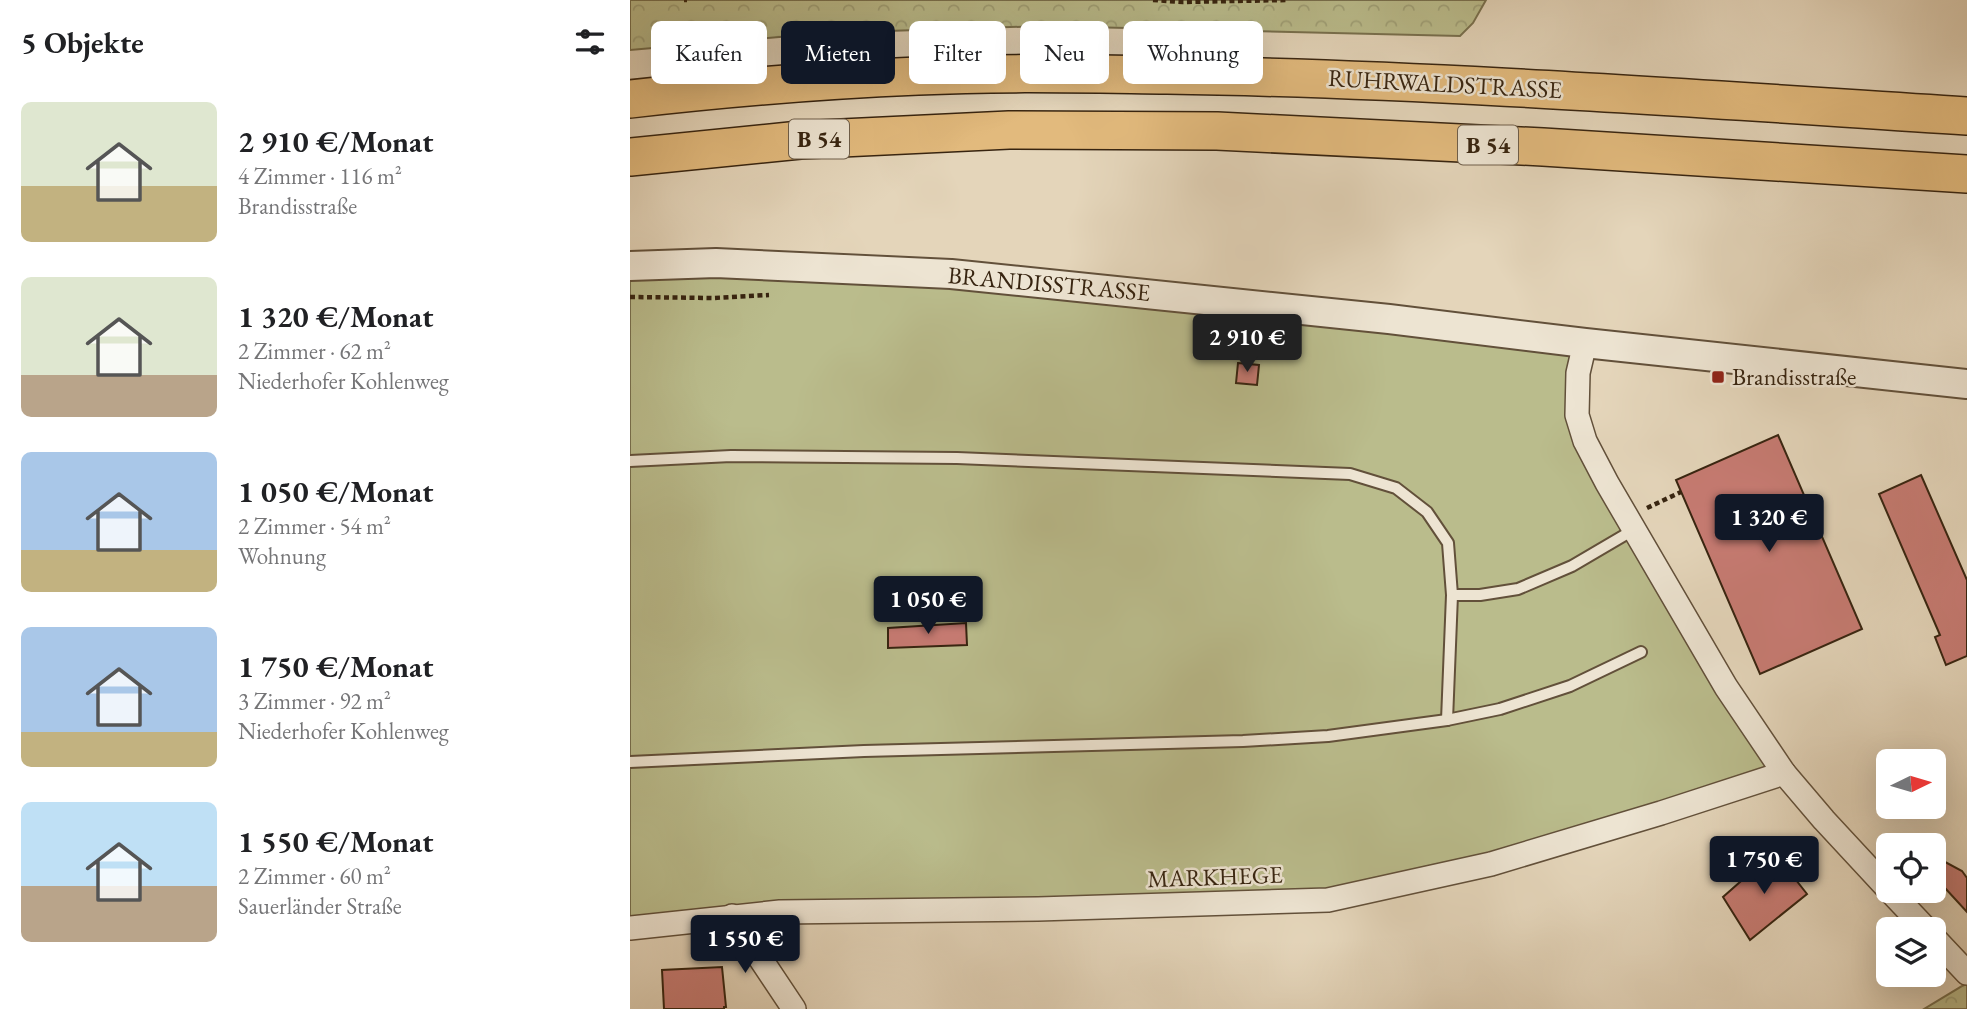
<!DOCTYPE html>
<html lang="de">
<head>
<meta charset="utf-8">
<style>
  body { margin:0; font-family:"EB Garamond",serif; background:#f2f2f2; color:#202124; height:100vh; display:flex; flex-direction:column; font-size:26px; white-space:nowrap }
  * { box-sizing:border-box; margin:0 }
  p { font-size:23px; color:#757577 }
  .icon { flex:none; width:38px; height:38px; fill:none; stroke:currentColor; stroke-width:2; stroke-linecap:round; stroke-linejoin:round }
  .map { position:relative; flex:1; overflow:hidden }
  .details { display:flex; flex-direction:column; background:#fff; width:630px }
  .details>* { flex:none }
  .guide { position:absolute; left:21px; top:21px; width:665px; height:63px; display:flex; gap:14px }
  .needle { width:46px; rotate:85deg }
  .tools { position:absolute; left:1246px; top:749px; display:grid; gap:14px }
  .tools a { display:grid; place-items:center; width:70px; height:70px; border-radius:10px; background:#fff; box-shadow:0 7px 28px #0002; font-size:35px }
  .price { position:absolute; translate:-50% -60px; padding:0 16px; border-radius:7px; background:#111827; color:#fff; font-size:23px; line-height:46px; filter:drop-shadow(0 2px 4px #0008) }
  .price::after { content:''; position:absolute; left:50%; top:42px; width:21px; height:16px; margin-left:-10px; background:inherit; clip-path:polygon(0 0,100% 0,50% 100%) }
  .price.active { background:#222; color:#fff }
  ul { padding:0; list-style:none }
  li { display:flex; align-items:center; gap:21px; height:175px; padding:0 21px }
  li span { display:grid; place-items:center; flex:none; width:196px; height:140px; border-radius:10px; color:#555 }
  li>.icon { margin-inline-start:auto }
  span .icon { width:84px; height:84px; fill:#fffc; stroke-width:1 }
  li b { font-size:30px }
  h2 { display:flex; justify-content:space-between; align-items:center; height:84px; padding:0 21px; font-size:30px }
  .chip { padding:0 24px; border-radius:10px; background:#fff; box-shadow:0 7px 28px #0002; font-size:24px; line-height:63px }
  .chip.active { background:#111827; color:#fff }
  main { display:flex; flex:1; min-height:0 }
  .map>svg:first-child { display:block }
  .green { fill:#babc8c; stroke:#78704e; stroke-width:2 }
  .forest { fill:url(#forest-crowns); stroke:#78704e; stroke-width:2 }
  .building { fill:#c77b73; stroke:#372410; stroke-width:2 }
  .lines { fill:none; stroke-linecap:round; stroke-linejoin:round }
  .service-casing { stroke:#62503a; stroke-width:14 }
  .minor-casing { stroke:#62503a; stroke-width:26 }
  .tertiary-casing { stroke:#62503a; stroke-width:32 }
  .trunk-casing { stroke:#372410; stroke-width:40 }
  .path { stroke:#372410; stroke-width:4.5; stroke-dasharray:5 3.5; stroke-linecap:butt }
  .service { stroke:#ede4d2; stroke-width:10 }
  .minor { stroke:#ede4d2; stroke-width:23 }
  .tertiary { stroke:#ede4d2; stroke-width:28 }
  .trunk { stroke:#e2ba7d; stroke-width:37 }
  .poi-dot { fill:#8f2418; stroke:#ede4d2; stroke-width:2.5 }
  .labels { text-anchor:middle; stroke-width:5; stroke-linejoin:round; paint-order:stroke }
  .shield { fill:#ede4d2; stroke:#6e5e4a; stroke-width:2 }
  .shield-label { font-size:23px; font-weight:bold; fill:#372410 }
  .street-label { font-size:24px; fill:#372410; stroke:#ede4d2 }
  .poi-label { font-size:24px; fill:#372410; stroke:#ede4d2; text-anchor:start }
</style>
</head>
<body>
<main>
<section class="details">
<h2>5 Objekte<svg class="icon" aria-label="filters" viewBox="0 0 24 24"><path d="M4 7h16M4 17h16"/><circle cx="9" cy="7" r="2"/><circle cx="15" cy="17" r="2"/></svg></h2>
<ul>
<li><span style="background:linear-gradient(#dfe7d0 60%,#c2b280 0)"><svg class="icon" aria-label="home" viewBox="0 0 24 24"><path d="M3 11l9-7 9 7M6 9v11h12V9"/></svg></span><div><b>2 910 €/Monat</b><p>4 Zimmer · 116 m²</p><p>Brandisstraße</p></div></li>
<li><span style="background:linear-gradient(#dfe7d0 70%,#b9a48a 0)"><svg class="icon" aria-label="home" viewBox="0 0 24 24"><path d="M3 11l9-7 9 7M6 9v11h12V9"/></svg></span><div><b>1 320 €/Monat</b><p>2 Zimmer · 62 m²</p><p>Niederhofer Kohlenweg</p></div></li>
<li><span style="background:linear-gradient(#a9c7e8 70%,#c2b280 0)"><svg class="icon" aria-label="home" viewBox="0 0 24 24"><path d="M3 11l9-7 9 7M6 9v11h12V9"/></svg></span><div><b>1 050 €/Monat</b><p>2 Zimmer · 54 m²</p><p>Wohnung</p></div></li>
<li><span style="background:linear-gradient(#a9c7e8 75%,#c2b280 0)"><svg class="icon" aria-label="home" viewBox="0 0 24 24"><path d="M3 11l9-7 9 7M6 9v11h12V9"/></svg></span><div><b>1 750 €/Monat</b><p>3 Zimmer · 92 m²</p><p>Niederhofer Kohlenweg</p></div></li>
<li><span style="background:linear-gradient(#bfe0f5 60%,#b9a48a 0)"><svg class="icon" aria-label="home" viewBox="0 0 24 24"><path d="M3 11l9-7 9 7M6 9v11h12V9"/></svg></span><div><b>1 550 €/Monat</b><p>2 Zimmer · 60 m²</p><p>Sauerländer Straße</p></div></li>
</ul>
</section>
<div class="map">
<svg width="1337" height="1009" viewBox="0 0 1337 1009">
  <defs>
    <pattern id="forest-crowns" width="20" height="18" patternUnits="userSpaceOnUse" patternTransform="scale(1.75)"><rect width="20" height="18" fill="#babc8c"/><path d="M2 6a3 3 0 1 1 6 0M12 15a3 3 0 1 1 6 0" fill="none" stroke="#a0a178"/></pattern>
  </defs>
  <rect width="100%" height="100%" fill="#e4d5ba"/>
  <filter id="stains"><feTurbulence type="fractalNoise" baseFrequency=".00286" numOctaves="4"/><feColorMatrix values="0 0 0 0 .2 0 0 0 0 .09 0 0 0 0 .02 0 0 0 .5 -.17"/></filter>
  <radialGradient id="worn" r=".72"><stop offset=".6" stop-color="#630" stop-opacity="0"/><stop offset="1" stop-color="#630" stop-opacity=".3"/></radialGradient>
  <path class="green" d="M86 263 955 343 947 415 1154 773 698 900 0 928V266Z"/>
  <g class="forest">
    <path d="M0 0H856L843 23 830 36 414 26 195 33 0 50Z"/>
    <path d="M1337 983V1009H1294Z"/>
  </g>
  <g class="building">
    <path d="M608 363 629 365 627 385 606 383Z"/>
    <path d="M1148 435 1232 629 1130 674 1046 480Z"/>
    <path d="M1291 475 1337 580V656L1316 665 1305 637 1310 635 1249 494Z"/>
    <path d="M336 623 337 645 258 648V628Z"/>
    <path d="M1144 852 1177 894 1120 940 1093 897Z"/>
    <path d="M1304 856 1332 871 1337 878V912L1304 876Z"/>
    <path d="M92 967 96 1007H94V1009H34L32 970Z"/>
  </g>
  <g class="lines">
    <g class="service-casing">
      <g id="service">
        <path d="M0 461 101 456 327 458 720 474 766 488 797 512 818 543 822 595 817 720"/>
        <path d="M822 595H850L888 589 942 566 1005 529"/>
        <path d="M0 762 234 751 613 741 698 736 817 720 870 709 940 686 1011 652"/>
      </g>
    </g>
    <g class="minor-casing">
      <g id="minor">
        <path d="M955 343 948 373 947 415 955 441 977 483 1096 687 1154 773 1194 820 1258 889"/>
        <path d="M1260 891 1296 929"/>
        <path d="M102 916 164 1009"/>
        <path d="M0 928 150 912 408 909 698 900 861 864 1031 813 1154 773"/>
        <path d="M1304 938 1337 973"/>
      </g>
    </g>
    <g class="tertiary-casing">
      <path id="tertiary" d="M0 266 86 263 321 274 759 319 955 343 1337 384"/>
    </g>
    <g class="trunk-casing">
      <g id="trunk">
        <path d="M0 99C96 88 192 80 288 76 371 72 454 74 537 75 804 79 1071 99 1337 116"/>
        <path d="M0 157 170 140 379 130 587 131 913 147 1337 174"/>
      </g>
    </g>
    <g class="path">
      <path d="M54 0H57"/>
      <path d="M523 0 553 2 658 0"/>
      <path d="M0 297 83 298 139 295"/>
      <path d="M1017 508 1051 492"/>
    </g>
    <use href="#service" class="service"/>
    <use href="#minor" class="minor"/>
    <use href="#tertiary" class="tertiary"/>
    <use href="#trunk" class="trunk"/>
  </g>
  <rect class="poi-dot" x="1081" y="370" width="14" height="14" rx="3.5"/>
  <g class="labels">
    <g class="shield">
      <rect x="159" y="119.5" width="60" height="39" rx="5"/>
      <rect x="828" y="125.5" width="60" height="39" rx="5"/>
    </g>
    <g class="shield-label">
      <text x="189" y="147">B 54</text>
      <text x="858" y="153">B 54</text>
    </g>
    <g class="street-label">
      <text transform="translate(815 84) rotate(3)" y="8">RUHRWALDSTRASSE</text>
      <text transform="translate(419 284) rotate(5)" y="8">BRANDISSTRASSE</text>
      <text transform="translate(585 877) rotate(-2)" y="8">MARKHEGE</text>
    </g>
    <g class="poi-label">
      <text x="1102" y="385">Brandisstraße</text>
    </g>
  </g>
  <rect width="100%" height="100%" filter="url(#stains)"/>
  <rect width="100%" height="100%" fill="url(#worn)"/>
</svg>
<div class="tools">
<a><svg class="needle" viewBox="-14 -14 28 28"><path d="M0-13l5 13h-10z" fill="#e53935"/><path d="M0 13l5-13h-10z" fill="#757577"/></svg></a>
<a><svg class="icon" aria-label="locate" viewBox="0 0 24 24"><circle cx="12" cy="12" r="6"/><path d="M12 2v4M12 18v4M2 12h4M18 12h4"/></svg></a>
<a><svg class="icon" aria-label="layers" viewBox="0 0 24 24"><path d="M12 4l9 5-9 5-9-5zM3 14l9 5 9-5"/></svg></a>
</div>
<b class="price active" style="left:617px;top:374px">2 910 €</b>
<b class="price" style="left:1139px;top:554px">1 320 €</b>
<b class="price" style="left:298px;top:636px">1 050 €</b>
<b class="price" style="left:1134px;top:896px">1 750 €</b>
<b class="price" style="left:115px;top:975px">1 550 €</b>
<div class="guide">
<a class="chip">Kaufen</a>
<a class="chip active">Mieten</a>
<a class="chip">Filter</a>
<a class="chip">Neu</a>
<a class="chip">Wohnung</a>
</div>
</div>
</main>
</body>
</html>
